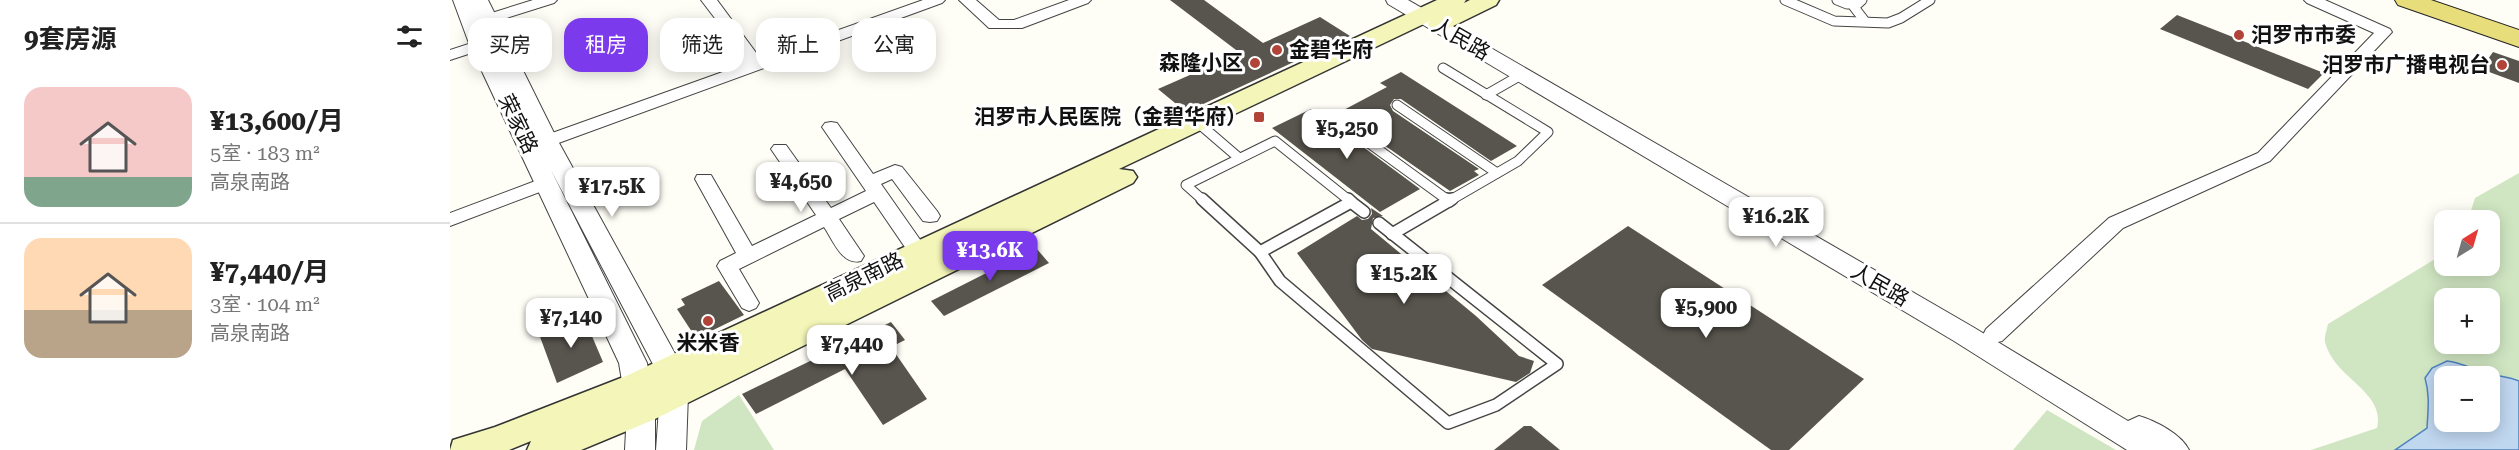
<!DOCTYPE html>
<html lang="zh">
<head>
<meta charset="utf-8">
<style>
  body { margin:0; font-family:"Roboto Serif","Noto Sans SC",serif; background:#f6f6f6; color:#222; height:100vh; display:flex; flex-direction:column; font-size:22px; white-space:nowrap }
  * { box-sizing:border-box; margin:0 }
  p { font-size:20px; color:#767676 }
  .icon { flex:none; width:33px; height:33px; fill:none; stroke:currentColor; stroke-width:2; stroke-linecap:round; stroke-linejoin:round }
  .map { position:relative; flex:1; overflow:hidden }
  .drawer { display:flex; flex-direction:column; background:#fff; width:450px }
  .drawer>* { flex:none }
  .hud { position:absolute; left:18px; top:18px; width:570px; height:54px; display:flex; gap:12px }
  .needle { width:39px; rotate:37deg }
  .tools { position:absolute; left:1984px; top:210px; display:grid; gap:12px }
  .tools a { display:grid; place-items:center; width:66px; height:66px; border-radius:12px; background:#fff; box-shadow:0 3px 15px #0003; font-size:30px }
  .price { position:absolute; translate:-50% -51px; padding:0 14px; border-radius:12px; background:#fff; color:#222; font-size:20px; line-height:39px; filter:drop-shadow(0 2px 3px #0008) }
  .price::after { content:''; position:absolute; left:50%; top:36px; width:18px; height:14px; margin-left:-9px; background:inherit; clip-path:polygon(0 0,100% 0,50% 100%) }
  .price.current { background:#7c3aed; color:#fff }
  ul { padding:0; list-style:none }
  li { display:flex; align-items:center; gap:18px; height:150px; padding:0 24px }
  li+li { border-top:2px solid #e0e0e0 }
  li span { display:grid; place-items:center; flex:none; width:168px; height:120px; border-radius:18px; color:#555 }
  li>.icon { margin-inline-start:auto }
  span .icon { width:72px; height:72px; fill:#fffc; stroke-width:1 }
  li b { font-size:26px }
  h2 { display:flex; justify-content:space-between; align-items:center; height:72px; padding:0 24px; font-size:26px }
  .tag { padding:0 21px; border-radius:18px; background:#fff; box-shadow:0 3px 15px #0003; font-size:21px; line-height:54px }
  .tag.current { background:#7c3aed; color:#fff }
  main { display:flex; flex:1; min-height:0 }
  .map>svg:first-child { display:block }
  .green { fill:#d0e6c2; fill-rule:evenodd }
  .water { fill:#c0d7f0; stroke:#4f83be; stroke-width:1.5; fill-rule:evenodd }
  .building { fill:#58544e }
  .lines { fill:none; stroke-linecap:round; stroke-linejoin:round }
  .service-far1-casing { stroke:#444; stroke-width:11 }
  .service-casing { stroke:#444; stroke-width:14 }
  .minor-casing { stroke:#444; stroke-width:2 }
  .tertiary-casing { stroke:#444; stroke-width:2 }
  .secondary-casing { stroke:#333; stroke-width:3 }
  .primary-casing { stroke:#222; stroke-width:2 }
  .service-far1 { stroke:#fff; stroke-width:9 }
  .service { stroke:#fff; stroke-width:11 }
  .minor { fill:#fff; fill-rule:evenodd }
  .tertiary { fill:#fff; fill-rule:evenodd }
  .secondary { fill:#f4f6b9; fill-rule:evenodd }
  .primary { fill:#e8dd7b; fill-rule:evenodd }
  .poi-dot { fill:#b14338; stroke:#fff; stroke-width:2 }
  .labels { text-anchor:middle; stroke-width:6; stroke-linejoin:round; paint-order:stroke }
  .poi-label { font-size:21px; font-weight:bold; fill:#111; stroke:#fff; text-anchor:end }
  .street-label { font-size:21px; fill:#111; stroke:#fff }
</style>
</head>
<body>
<main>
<section class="drawer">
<h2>9套房源<svg class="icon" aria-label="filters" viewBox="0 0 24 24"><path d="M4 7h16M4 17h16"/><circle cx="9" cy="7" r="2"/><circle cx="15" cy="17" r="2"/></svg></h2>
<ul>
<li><span style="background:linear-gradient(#f6c9c9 75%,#7fa58c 0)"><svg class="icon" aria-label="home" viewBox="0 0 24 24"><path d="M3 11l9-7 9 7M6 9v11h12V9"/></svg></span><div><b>¥13,600/月</b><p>5室 · 183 m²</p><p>高泉南路</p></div></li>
<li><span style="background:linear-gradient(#ffd9b3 60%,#b9a48a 0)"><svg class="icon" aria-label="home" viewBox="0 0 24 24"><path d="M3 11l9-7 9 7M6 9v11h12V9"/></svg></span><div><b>¥7,440/月</b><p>3室 · 104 m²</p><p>高泉南路</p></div></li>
</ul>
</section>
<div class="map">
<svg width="2069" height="450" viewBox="0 0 2069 450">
  <rect width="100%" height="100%" fill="#fefdf6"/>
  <g class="green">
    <path d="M2069 173V450H1861L1927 428C1936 391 1884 379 1875 342 1874 337 1877 329 1878 324L1995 253V266H2040V220H2018L2025 198ZM1995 298H2040V344H1995ZM1995 376H2040V422H1995Z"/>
    <path d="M289 395 324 450H244L252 421Z"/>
    <path d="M1597 410 1666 450H1563Z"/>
  </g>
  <path class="water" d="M1997 361C2014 363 2028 372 2045 375 2054 377 2060 377 2069 381V450H1945L1977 428C1978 410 1980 395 1975 378L1982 368ZM1995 376H2040V422H1995Z"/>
  <g class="building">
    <path d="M720 0H754L813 43 870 17 900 36 736 112 708 89 790 53Z"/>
    <path d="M1727 15 1874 73 1858 89 1710 29Z"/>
    <path d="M2043 52 2069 61V83L2031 69Z"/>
    <path d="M951 72 1067 146 1041 161 951 99H944L940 105 943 111 1029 169 1024 171 1029 175 1000 191 888 113 937 87 930 83Z"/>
    <path d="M861 109 874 119 880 117 882 124 970 189 930 212 822 128Z"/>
    <path d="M921 208 933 216 923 218 921 229 1026 316 1069 356 1084 361 1080 373 1066 382 922 349 912 340 847 253 907 216 912 220 918 219 922 214Z"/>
    <path d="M1178 226 1414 379 1339 450H1321L1092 285Z"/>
    <path d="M586 248 599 263 494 316 481 301Z"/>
    <path d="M269 281 294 315 251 336 246 330 242 332 227 309 235 305 231 299Z"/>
    <path d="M133 315 153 362 107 383 89 334Z"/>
    <path d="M441 322 455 340 441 347 477 399 433 425 395 369 306 414 292 394Z"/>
    <path d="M1074 426H1081L1110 450H1044Z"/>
  </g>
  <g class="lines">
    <g class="service-far1-casing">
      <g id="service-far1">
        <path d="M1335 0 1384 21 1438 23 1451 18 1480 0"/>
        <path d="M1387 0 1397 4H1406"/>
        <path d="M1412 0 1404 7 1414 20"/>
        <path d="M993 68 1098 132 1068 161 999 201"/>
        <path d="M1036 95 1071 75"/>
        <path d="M947 105 1047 173"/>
        <path d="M886 119 999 201"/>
        <path d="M746 121 789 158"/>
        <path d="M754 201 736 185 825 141 900 201"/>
      </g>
    </g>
    <g class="service-casing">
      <g id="service">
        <path d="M752 199 810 252 901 202 898 199"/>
        <path d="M997 199 999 201"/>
        <path d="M901 202 914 212"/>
        <path d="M942 234 1002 199"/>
        <path d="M810 252 830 281 998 423 1046 405 1107 364 929 223"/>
      </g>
    </g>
    <g class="minor-casing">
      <g id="minor">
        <path d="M83 0H107L104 3 44 22 38 24 30 19 32 16Z"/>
        <path d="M251 0H267L310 58 473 0H495L492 3 103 145H91L88 141 91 137 281 69 273 64 275 61 293 55Z"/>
        <path d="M509 0H526L549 20H564L619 0H641L638 3 572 28H539Z"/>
        <path d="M1854 0H1875L1940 29 1942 32 1820 161 1673 228 1552 341 1544 343 1536 341 1533 335 1536 329 1659 218 1808 153 1924 33 1857 3Z"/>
        <path d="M46 35 54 40 52 43 0 60V50Z"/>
        <path d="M381 122 387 123 423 174 445 165 452 167 487 211 490 216 487 221 480 222 473 221 442 179 431 184 478 251 475 256 468 258 461 256 424 202 389 219 414 256 411 261C392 266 383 240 374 227L289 269 309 303 306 308 299 311 292 308 267 266 270 261 286 253 245 179 247 175H261L302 246 366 215 321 149 324 145H336L381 208 416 191 372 127 375 123Z"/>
        <path d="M96 177 103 179 105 183 103 187 0 226V213Z"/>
      </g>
    </g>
    <g class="tertiary-casing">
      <g id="tertiary">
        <path d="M3 0H38L108 141 234 370 238 394 236 450H206L210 394 206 370 101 170 197 363 205 411V450H175L177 411 169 363 20 46Z"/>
        <path d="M936 0H958L1523 327 1678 421 1689 416C1706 421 1731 434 1739 450H1677L1504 341 938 4Z"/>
      </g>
    </g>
    <g class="secondary-casing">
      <path id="secondary" d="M987 0H1016L1014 3 1020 0H1049L1046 5 997 29 989 31 981 29 978 24 980 21 669 169 683 171 687 177 683 183 203 420 131 450H77L81 441 59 450H0L3 440 45 427 176 376Z"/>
    </g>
    <g class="primary-casing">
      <path id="primary" d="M1945 0H1981L2069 30V47L1948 5Z"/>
    </g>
    <use href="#service-far1" class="service-far1"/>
    <use href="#service" class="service"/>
    <use href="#minor" class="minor"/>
    <use href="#tertiary" class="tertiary"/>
    <use href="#secondary" class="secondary"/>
    <use href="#primary" class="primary"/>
  </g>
  <g class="poi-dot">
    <circle cx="1789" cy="35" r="6"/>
    <circle cx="827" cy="50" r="6"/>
    <circle cx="805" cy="63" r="6"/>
    <circle cx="2052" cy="65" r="6"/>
    <rect x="803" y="111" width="12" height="12" rx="3"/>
    <circle cx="258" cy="321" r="6"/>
  </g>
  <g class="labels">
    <g class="poi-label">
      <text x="1801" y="42" text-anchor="start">汨罗市市委</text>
      <text x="839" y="57" text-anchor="start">金碧华府</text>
      <text x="793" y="70">森隆小区</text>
      <text x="2040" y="72">汨罗市广播电视台</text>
      <text x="797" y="124">汨罗市人民医院（金碧华府）</text>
      <text x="258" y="350" text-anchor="middle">米米香</text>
    </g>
    <g class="street-label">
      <text transform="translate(1011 39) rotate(30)" y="7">人民路</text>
      <text transform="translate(68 124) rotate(64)" y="7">荣家路</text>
      <text transform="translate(414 277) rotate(-26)" y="7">高泉南路</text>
      <text transform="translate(1430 285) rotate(30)" y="7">人民路</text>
    </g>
  </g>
</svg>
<div class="tools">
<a><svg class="needle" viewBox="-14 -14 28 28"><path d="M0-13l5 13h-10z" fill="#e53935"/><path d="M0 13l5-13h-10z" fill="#767676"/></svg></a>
<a>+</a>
<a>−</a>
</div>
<b class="price" style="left:897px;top:160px">¥5,250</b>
<b class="price" style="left:351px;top:213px">¥4,650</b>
<b class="price" style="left:162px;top:218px">¥17.5K</b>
<b class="price" style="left:1326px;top:248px">¥16.2K</b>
<b class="price current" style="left:540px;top:282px">¥13.6K</b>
<b class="price" style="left:954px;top:305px">¥15.2K</b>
<b class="price" style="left:1256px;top:339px">¥5,900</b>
<b class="price" style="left:121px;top:349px">¥7,140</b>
<b class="price" style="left:402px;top:376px">¥7,440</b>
<div class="hud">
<a class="tag">买房</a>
<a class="tag current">租房</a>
<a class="tag">筛选</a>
<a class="tag">新上</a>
<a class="tag">公寓</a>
</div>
</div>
</main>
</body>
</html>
